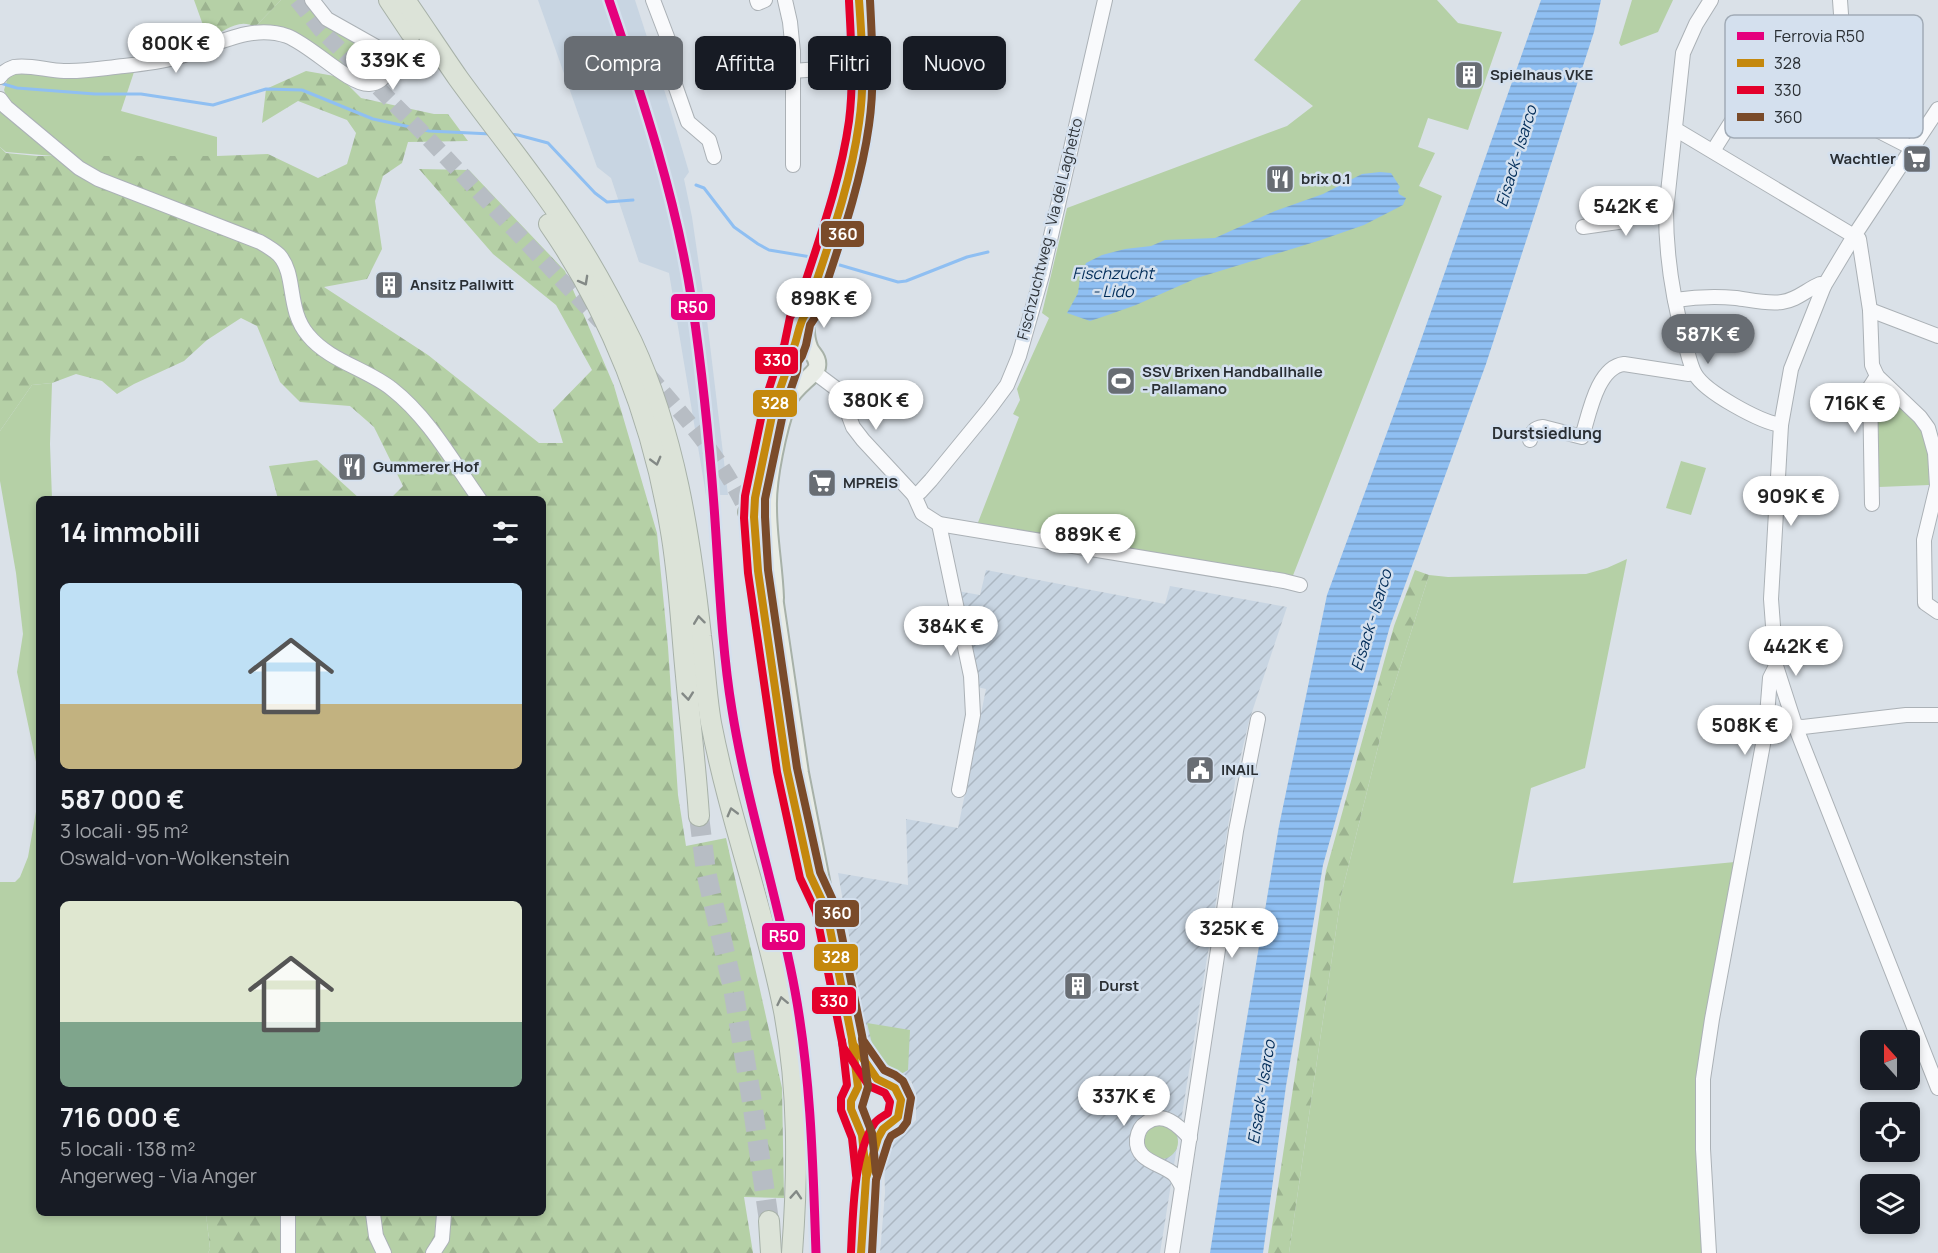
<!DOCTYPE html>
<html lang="it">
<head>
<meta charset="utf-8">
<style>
  body { margin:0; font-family:Manrope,sans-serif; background:#242831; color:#f1f3f6; height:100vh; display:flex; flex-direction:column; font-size:22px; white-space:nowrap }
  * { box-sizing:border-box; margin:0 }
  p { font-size:20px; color:#9ea1a6 }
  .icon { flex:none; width:33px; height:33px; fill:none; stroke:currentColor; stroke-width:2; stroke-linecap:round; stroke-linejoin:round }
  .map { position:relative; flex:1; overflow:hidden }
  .drawer { position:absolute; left:36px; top:496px; width:510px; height:720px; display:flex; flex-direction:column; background:#171b24; border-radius:9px; box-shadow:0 3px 9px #0003 }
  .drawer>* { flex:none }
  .banner { position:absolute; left:564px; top:36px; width:570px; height:54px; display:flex; gap:12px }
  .needle { width:39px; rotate:339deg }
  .controls { position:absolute; left:1860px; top:1030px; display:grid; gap:12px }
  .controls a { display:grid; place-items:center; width:60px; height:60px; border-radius:9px; background:#171b24; box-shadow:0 3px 9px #0003; font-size:30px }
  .price { position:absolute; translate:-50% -51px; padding:0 14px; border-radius:21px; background:#fff; color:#222; font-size:20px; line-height:39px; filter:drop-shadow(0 2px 3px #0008) }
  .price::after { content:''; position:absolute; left:50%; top:36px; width:18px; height:14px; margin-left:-9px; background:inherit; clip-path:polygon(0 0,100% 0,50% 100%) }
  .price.on { background:#686d73; color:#fff }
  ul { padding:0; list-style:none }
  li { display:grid; align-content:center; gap:12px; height:318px; padding:0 24px }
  li span { display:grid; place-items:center; height:186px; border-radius:9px; color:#555 }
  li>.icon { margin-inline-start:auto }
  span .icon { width:108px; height:108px; fill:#fffc; stroke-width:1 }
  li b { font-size:26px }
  h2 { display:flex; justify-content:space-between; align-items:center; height:72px; padding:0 24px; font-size:26px }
  .pill { padding:0 21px; border-radius:9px; background:#171b24; box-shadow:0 3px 9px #0003; font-size:21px; line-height:54px }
  .pill.on { background:#686d73; color:#fff }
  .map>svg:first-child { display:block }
  .built { fill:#c8d5e2 }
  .industrial { fill:url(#industrial-furrows) }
  .green { fill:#b5d0a6 }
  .forest { fill:url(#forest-firs) }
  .water { fill:url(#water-rules) }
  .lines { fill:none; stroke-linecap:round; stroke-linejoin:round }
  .stream { stroke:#8fbff2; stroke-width:3 }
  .major-tunnel { stroke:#b7bdc4; stroke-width:16; stroke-dasharray:16 8; stroke-linecap:butt }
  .highway-tunnel { stroke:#b7bdc4; stroke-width:20; stroke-dasharray:20 10; stroke-linecap:butt }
  .minor-casing { stroke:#abb1b6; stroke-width:16 }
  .major-casing { stroke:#a7b1a8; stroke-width:20 }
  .highway-casing { stroke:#a7b1a8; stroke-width:22 }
  .minor { stroke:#f9fafc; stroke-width:14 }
  .major { stroke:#e8ece6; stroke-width:16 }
  .highway { stroke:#dce3d8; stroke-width:20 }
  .bus-1-casing { stroke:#d4e0ee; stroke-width:12 }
  .bus-2-casing { stroke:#d4e0ee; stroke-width:12 }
  .bus-3-casing { stroke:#d4e0ee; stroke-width:12 }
  .bus-1 { stroke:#c4880d; stroke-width:8 }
  .bus-2 { stroke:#e4002b; stroke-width:8 }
  .bus-3 { stroke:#7a4b2a; stroke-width:8 }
  .rail-1-casing { stroke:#d4e0ee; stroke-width:14 }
  .rail-1 { stroke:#e5007d; stroke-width:9 }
  .oneway { stroke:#838986 }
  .labels { text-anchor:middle; stroke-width:5; stroke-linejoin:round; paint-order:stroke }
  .poi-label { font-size:15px; font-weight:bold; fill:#2a2f34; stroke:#d4e0ee; text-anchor:start }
  .street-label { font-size:15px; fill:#2a2f34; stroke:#d4e0ee }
  .water-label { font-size:16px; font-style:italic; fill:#002c58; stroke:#d4e0ee }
  .neighbourhood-label { font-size:16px; font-weight:bold; fill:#2a2f34; stroke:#d4e0ee }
  .key { fill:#d4e0ee; stroke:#a1abb6; stroke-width:1.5 }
  .key-label { font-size:16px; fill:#2a2f34 }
  .line-badge { stroke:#d4e0ee; stroke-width:2 }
  .badge-label { font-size:16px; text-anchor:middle; font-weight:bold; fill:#fff }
</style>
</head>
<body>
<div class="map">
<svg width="1938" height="1253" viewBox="0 0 1938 1253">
  <defs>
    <pattern id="industrial-furrows" width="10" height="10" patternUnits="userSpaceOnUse" patternTransform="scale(1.5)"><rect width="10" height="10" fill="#c8d5e2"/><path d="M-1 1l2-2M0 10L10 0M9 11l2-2" fill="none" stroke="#acb7c2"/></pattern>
    <pattern id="forest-firs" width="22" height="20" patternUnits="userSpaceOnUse" patternTransform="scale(1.5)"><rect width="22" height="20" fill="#b5d0a6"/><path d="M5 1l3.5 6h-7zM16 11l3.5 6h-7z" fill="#9cb390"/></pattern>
    <pattern id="water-rules" width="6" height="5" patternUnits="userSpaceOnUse" patternTransform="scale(1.5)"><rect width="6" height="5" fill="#8fbff2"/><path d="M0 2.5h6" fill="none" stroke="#759cc5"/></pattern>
  </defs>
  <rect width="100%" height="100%" fill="#dae1e8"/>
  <path class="built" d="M538 0H635L669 105 689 172 684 179 692 217 707 320 728 495H706L669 273 639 262 611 178 597 167Z"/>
  <path class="industrial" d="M986 570 1165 604 1170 586 1287 607 1249 721 1236 776 1160 1253H880L885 1193 884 1157 887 1141 898 1138 916 1120V1093L911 1081 890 1071 874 1057 867 1037 838 873 908 885 906 819 958 828 986 689 977 687 957 591 980 595Z"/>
  <g class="green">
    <path d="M281 0H303L310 8 373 51 380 62 378 71 370 76C347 77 321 46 301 36 287 28 272 28 255 27Z"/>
    <path d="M1301 0H1437L1458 23 1502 32 1468 130 1428 118 1418 147 1435 153 1419 186 1442 196 1292 578 977 525 1019 417 1013 414 1020 400 1017 389 1049 318 1042 313 1067 208 1287 126 1313 106 1254 60Z"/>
    <path d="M1632 0H1673L1658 32 1621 46 1619 43Z"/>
    <path d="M135 69 121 111 217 137V156L77 157 8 101 4 90 8 77 15 73Z"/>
    <path d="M0 109 54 156 6 152 0 147Z"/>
    <path d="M52 383 50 444 52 499 39 500V1214H206L210 1249 208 1253H0V882H15L20 877 28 857 37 806 39 776 17 672 23 634 16 573 0 481V431L32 385Z"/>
    <path d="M1879 388 1884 390C1923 427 1930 430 1929 485L1879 487 1875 393Z"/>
    <path d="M1681 461 1706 468 1691 515 1666 508Z"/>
    <path d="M1627 559 1585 768 1531 788 1513 883 1735 862 1707 1017 1705 1253H1289L1341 896 1390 699 1429 575 1448 577 1586 574 1607 568Z"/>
    <path d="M867 1023 910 1030 908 1070 901 1074 875 1056Z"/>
    <circle cx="1161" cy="1142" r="17"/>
  </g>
  <g class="forest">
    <path d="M194 0H281L255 27C239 17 223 32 208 39Z"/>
    <path d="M306 71 340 77 361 98 434 114H448L468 141 408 142 402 163 383 176 375 201 382 249 367 279 324 287 428 355 539 443H563L553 410 592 370 556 305 493 254 419 169 469 170 565 271 614 386 657 533 668 647 678 795 686 846 726 838 782 1088 784 1198 744 1197 753 1253H208L210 1249 206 1214H543V500L390 499 403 486 374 427 350 406 300 402 280 382 257 326 241 318 207 340 184 361 134 384 117 394 102 381 76 374 52 383 32 385 0 431V147L6 153 37 156H217L268 154 318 178 347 164 356 133 347 120 298 101 262 123 266 89Z"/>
    <path d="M317 460 360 499H278L269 466Z"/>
    <path d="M1415 570 1429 575 1390 699 1341 896 1289 1253H1268L1326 871 1394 626Z"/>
  </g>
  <g class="water">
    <path d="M1541 0H1601L1594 32 1486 364 1390 626 1323 865 1286 1086 1263 1253H1210L1237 1078 1279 826 1327 595 1416 354Z"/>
    <path d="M1380 172 1391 173 1400 187 1398 190 1399 194 1406 198 1403 205 1364 225 1321 240 1197 278 1136 305 1108 315 1090 321 1067 313 1078 293 1080 278 1086 263 1102 255 1125 249 1151 246 1165 240 1215 238 1275 211 1323 194 1362 174Z"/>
  </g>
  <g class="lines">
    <g class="stream">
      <path d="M0 83 17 88 95 94H141L213 105 266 89 302 90 373 119 429 131 491 134"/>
      <path d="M510 134 518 135 548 143 595 193 607 202 633 200"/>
      <path d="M696 185 704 188 734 227 758 244 769 250 817 258"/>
      <path d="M826 261 898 282 906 281 967 257 988 252"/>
    </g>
    <g class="major-tunnel">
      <path d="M297 0 321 30 421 131 601 322"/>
      <path d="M648 374C685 418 723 459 747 512"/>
      <path d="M755 544 764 616"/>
    </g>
    <path class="highway-tunnel" d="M699 816 706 872 733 988 752 1102 769 1221"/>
    <g class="minor-casing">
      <g id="minor">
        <path d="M653 0 669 42 668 65 688 122 709 140 714 157"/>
        <path d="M757 0 758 3 765 0"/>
        <path d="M785 0 790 22 793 52V165"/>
        <path d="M1711 0 1696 24 1683 53 1666 211C1666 255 1673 300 1685 343 1688 353 1690 365 1695 374 1705 392 1760 422 1781 425"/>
        <path d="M1840 0 1845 71"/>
        <path d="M761 53 793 52"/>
        <path d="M792 71 848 67"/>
        <path d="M0 77C3 72 8 69 14 67 30 64 48 71 64 71 84 72 104 68 124 66 142 64 160 62 178 57 213 47 249 23 287 36 311 45 349 85 369 84 388 83 391 64 382 50L327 19 312 0"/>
        <path d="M0 99 6 107 79 168 98 179 260 242C267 246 274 250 279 255 297 275 286 309 308 335 329 361 367 369 392 389 429 418 453 462 480 500"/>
        <path d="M1938 109 1854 236 1824 286 1791 369 1781 425 1771 599 1776 666 1796 728 1938 1088"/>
        <path d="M1871 127 1912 148"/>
        <path d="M1675 129 1859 239 1870 310 1872 365 1877 376 1920 417 1928 428 1935 453 1937 486 1924 540 1925 603 1938 612"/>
        <path d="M1884 133 1890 71 1893 61 1909 46"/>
        <path d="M1713 151 1747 97"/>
        <path d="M1583 227 1625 221 1635 214 1666 211"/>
        <path d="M1675 300C1695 297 1715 296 1736 298 1751 300 1767 304 1782 302 1797 300 1806 290 1820 284L1824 286"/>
        <path d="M1870 310 1938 336"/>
        <path d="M814 372 834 387 841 395 853 427 863 440 914 495 922 513 939 524 1284 581 1300 585"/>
        <path d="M1530 440C1532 432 1534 428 1543 427L1582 437C1589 415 1597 367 1624 364L1689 374 1694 373"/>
        <path d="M914 495 920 492 931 480 990 408 1007 385 1019 356 1042 275 1105 0"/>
        <path d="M1872 504 1870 387 1877 376"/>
        <path d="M939 524 971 676 973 715 959 790"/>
        <path d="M1766 728 1790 726 1803 727 1906 715H1938"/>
        <path d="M1182 1187C1180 1183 1178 1179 1175 1175 1162 1163 1135 1162 1137 1139 1138 1132 1141 1126 1146 1123 1163 1110 1179 1126 1190 1138"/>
        <path d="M373 1214 376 1236 384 1253"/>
        <path d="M288 1253V1214"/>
        <path d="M433 1253 442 1239 444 1214"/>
        <path d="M1172 1253 1236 831 1258 719"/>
        <path d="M1709 1253 1703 1149V1079L1712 1019 1766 728 1770 678 1776 666"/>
      </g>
    </g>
    <g class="major-casing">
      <g id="major">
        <path d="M794 376 790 373 786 364 796 342 800 321"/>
        <path d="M755 498 774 406 787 369"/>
        <path d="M747 512 766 565"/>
        <path d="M773 590 800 773 853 1044 858 1087"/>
        <path d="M775 598C774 568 768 538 768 508 767 479 778 428 788 401 794 387 815 375 817 367 819 357 811 354 809 347 805 337 805 321 807 311 818 262 839 216 850 167 863 112 864 57 859 0"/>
        <path d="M764 616 787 770 795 805"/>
        <path d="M858 1123C890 1144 918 1103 891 1084 876 1074 854 1082 851 1100 849 1114 861 1125 862 1139 867 1177 863 1214 861 1253"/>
      </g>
    </g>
    <g class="highway-casing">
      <g id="highway">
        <path d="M389 0 411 33"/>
        <path d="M405 0C423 26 440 52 458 78 492 125 530 171 562 219 589 258 611 299 632 342 675 435 690 536 701 636 705 665 706 694 711 723 730 821 765 914 784 1011 799 1091 798 1172 792 1253"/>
        <path d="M549 224C611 313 652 419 670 526 679 575 681 626 686 676 690 722 696 769 699 816"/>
        <path d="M769 1221 771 1253"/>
      </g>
    </g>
    <use href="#minor" class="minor"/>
    <use href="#major" class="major"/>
    <use href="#highway" class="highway"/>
    <g class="bus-1-casing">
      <g id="bus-1">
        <path d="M859 0C862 41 865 83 859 123 850 189 826 251 806 313 796 327 799 345 787 358V369L774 406 755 498 754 517 758 571 787 770 810 875 826 909 853 1044 877 1079 895 1088 901 1100 898 1117 883 1129 878 1138 866 1178 861 1253"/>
        <path d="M852 1040 858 1087 851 1101V1109L862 1135 866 1174"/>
      </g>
    </g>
    <g class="bus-2-casing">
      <g id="bus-2">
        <path d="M849 1C851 41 854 81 849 121 840 185 816 247 797 308L790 317 784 346 777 355 776 367 764 404 745 496 744 518 748 573 777 772 800 878 816 912 843 1047 869 1086 885 1093 890 1102 888 1113C884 1116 877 1119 874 1124 853 1155 853 1216 851 1252"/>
        <path d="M842 1041 847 1085 841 1098V1110L852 1138 856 1175"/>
      </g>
    </g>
    <g class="bus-3-casing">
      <g id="bus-3">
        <path d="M870 0C872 41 875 84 869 125 860 190 836 253 816 316L810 325 806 345 802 356 798 362 797 371 784 409 765 499V517L768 570 797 768 820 872 836 907 863 1040 884 1070 895 1075 903 1081 911 1098 907 1122 901 1130 891 1136 888 1142 876 1180 872 1253"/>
        <path d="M862 1039 868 1087 862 1107 872 1133 876 1173"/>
      </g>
    </g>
    <use href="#bus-1" class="bus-1"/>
    <use href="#bus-2" class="bus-2"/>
    <use href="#bus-3" class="bus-3"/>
    <g class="rail-1-casing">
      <path id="rail-1" d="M609 0C643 99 676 198 692 302 702 370 709 438 714 506 719 574 721 643 732 710 747 805 778 897 795 991 811 1078 813 1166 816 1253"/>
    </g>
    <use href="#rail-1" class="rail-1"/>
  </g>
  <defs><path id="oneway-chevron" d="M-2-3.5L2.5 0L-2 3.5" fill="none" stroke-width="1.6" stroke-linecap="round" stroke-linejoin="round" transform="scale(1.5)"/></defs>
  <g class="oneway">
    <use href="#oneway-chevron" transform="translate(584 281) rotate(61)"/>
    <use href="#oneway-chevron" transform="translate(656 461) rotate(75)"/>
    <use href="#oneway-chevron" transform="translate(699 620) rotate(-97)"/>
    <use href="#oneway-chevron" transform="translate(688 696) rotate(84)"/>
    <use href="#oneway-chevron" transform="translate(732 812) rotate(-105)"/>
    <use href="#oneway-chevron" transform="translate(782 1001) rotate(-102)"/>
    <use href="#oneway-chevron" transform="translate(796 1195) rotate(-86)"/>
  </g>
  <defs>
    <g id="building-square" transform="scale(1.5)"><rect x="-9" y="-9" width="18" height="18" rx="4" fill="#686d73" stroke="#d4e0ee"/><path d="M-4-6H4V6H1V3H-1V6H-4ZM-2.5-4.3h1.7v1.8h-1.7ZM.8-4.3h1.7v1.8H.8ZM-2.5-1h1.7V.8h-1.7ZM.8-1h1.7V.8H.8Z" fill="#fff"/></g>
    <g id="supermarket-square" transform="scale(1.5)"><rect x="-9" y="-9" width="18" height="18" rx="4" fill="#686d73" stroke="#d4e0ee"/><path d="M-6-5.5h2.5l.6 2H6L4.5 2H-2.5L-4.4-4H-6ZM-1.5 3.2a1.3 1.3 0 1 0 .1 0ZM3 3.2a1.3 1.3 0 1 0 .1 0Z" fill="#fff"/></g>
    <g id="restaurant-square" transform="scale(1.5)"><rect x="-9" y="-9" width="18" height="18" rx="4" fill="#686d73" stroke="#d4e0ee"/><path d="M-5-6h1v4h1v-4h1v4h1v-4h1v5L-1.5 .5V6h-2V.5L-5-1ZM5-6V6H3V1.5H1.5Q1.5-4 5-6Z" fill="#fff"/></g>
    <g id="stadium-square" transform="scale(1.5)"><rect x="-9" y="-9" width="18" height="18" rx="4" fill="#686d73" stroke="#d4e0ee"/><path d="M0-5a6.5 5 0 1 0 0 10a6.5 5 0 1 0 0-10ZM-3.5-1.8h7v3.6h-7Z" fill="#fff"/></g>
    <g id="civic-square" transform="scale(1.5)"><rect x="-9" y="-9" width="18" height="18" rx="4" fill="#686d73" stroke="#d4e0ee"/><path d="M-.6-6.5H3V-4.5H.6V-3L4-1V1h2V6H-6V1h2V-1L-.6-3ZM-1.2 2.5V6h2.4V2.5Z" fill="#fff"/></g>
  </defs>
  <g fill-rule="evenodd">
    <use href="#building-square" x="1469" y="75"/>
    <use href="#supermarket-square" x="1917" y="159"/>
    <use href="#restaurant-square" x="1280" y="179"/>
    <use href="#building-square" x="389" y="285"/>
    <use href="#stadium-square" x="1121" y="381"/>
    <use href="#restaurant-square" x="352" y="467"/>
    <use href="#supermarket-square" x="822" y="483"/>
    <use href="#civic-square" x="1200" y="770"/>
    <use href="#building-square" x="1078" y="986"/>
  </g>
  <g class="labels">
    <g class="poi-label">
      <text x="1490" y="80">Spielhaus VKE</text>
      <text x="1896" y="164" text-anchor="end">Wachtler</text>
      <text x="1301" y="184">brix 0.1</text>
      <text x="410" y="290">Ansitz Pallwitt</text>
      <text x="1142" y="377">SSV Brixen Handballhalle<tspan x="1142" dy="17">- Pallamano</tspan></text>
      <text x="373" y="472">Gummerer Hof</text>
      <text x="843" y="488">MPREIS</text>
      <text x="1221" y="775">INAIL</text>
      <text x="1099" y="991">Durst</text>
    </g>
    <g class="street-label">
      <text transform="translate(1050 229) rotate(-76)" y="5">Fischzuchtweg - Via del Laghetto</text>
    </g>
    <g class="water-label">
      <text transform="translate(1516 156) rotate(-73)" y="6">Eisack - Isarco</text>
      <text x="1113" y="279">Fischzucht<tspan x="1113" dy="18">- Lido</tspan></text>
      <text transform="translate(1371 620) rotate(-73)" y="6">Eisack - Isarco</text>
      <text transform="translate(1261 1092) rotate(-81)" y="6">Eisack - Isarco</text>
    </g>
    <g class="neighbourhood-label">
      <text x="1547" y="439">Durstsiedlung</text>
    </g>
  </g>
  <rect x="1725" y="15" width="198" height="123" rx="9" class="key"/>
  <rect x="1737" y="32" width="27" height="8" fill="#e5007d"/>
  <rect x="1737" y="59" width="27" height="8" fill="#c4880d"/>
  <rect x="1737" y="86" width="27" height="8" fill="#e4002b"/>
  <rect x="1737" y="113" width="27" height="8" fill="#7a4b2a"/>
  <g class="key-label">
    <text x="1774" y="42">Ferrovia R50</text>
    <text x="1774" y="69">328</text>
    <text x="1774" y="96">330</text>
    <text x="1774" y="123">360</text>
  </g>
  <g class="line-badge">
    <rect x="820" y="220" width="45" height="28" rx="6" fill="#7a4b2a"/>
    <rect x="670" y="293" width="46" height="28" rx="6" fill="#e5007d"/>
    <rect x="754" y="346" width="45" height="29" rx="6" fill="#e4002b"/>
    <rect x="752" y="389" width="46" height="29" rx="6" fill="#c4880d"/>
    <rect x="814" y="899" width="46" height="29" rx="6" fill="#7a4b2a"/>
    <rect x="761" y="922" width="45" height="29" rx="6" fill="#e5007d"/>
    <rect x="813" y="943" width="46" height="29" rx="6" fill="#c4880d"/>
    <rect x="811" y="986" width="46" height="29" rx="6" fill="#e4002b"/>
  </g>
  <g class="badge-label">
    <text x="843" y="240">360</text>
    <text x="693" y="313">R50</text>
    <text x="777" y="366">330</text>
    <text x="775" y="409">328</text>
    <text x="837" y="919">360</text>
    <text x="784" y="942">R50</text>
    <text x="836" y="963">328</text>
    <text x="834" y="1007">330</text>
  </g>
</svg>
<div class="controls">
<a><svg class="needle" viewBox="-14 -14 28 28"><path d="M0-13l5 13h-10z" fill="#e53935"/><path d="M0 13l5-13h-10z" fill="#9ea1a6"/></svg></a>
<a><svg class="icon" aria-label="locate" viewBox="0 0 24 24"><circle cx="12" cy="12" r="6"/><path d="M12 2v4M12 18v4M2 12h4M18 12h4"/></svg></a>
<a><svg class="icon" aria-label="layers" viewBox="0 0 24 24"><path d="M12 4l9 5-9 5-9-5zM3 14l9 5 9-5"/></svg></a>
</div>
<b class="price" style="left:176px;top:74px">800K €</b>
<b class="price" style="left:393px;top:91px">339K €</b>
<b class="price" style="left:1626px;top:237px">542K €</b>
<b class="price" style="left:824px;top:329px">898K €</b>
<b class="price on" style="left:1708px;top:365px">587K €</b>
<b class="price" style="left:876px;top:431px">380K €</b>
<b class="price" style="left:1855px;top:434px">716K €</b>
<b class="price" style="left:1791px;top:527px">909K €</b>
<b class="price" style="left:1088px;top:565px">889K €</b>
<b class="price" style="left:951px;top:657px">384K €</b>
<b class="price" style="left:1796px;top:677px">442K €</b>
<b class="price" style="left:1745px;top:756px">508K €</b>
<b class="price" style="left:1232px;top:959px">325K €</b>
<b class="price" style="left:1124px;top:1127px">337K €</b>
<div class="banner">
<a class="pill on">Compra</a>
<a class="pill">Affitta</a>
<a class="pill">Filtri</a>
<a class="pill">Nuovo</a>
</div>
<section class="drawer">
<h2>14 immobili<svg class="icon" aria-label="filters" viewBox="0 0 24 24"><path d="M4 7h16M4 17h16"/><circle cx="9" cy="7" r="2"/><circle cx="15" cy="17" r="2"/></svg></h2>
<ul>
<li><span style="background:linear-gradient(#bfe0f5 65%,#c2b280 0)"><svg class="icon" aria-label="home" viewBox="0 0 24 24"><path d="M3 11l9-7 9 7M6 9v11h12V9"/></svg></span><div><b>587 000 €</b><p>3 locali · 95 m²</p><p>Oswald-von-Wolkenstein</p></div></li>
<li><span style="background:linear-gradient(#dfe7d0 65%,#7fa58c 0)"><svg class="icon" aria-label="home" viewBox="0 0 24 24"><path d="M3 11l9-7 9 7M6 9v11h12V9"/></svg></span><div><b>716 000 €</b><p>5 locali · 138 m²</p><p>Angerweg - Via Anger</p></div></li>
</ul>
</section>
</div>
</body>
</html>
